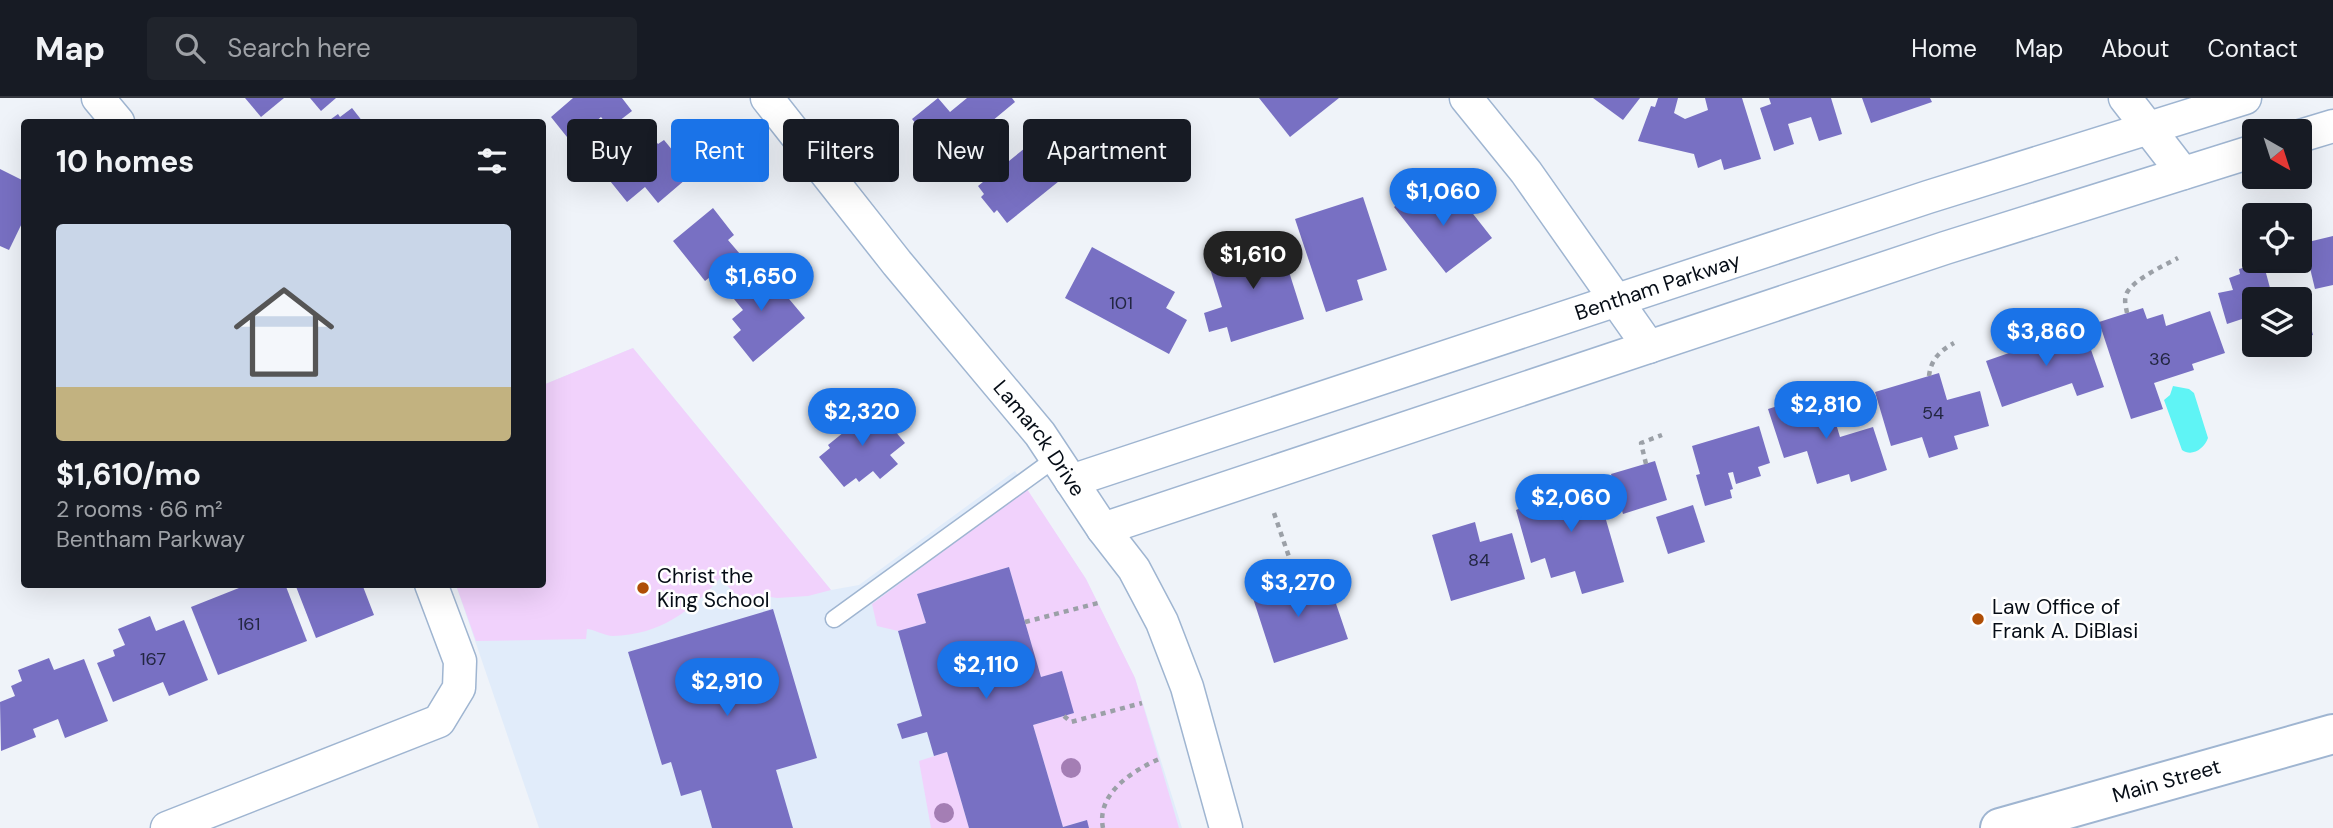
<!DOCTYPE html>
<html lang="en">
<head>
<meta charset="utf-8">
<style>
  body { margin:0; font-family:"DM Sans",sans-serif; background:#20242c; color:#f1f3f6; height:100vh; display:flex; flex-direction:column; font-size:26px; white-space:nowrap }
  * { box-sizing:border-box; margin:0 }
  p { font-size:23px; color:#9ea1a6 }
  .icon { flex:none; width:38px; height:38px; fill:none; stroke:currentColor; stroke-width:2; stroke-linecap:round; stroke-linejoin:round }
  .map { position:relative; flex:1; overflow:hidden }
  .panel { position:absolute; left:21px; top:21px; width:525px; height:469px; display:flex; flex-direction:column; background:#171b24; border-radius:7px; box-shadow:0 7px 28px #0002 }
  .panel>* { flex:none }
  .banner { position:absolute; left:567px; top:21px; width:665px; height:63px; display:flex; gap:14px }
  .needle { width:46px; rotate:141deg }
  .controls { position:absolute; left:2242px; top:21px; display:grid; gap:14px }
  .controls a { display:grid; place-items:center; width:70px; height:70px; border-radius:7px; background:#171b24; box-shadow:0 7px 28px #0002; font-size:35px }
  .price { position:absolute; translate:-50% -60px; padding:0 16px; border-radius:24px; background:#1a73e8; color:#fff; font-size:23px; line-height:46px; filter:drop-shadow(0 2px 4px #0008) }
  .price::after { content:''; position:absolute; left:50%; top:42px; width:21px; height:16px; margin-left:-10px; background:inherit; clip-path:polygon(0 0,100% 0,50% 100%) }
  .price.selected { background:#222; color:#fff }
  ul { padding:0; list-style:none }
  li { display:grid; align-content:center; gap:14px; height:371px; padding:0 35px }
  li+li { border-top:2px solid #363941 }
  li span { display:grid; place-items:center; height:217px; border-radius:7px; color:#555 }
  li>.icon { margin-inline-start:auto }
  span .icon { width:126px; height:126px; fill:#fffc; stroke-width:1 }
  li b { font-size:30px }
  h2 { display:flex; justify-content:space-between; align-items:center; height:84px; padding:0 35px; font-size:30px }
  .tag { padding:0 24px; border-radius:7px; background:#171b24; box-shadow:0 7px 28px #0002; font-size:24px; line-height:63px }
  .tag.selected { background:#1a73e8; color:#fff }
  header { display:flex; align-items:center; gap:42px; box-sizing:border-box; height:98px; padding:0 35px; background:#171b24; border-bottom:2px solid #363941 }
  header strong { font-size:33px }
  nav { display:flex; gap:38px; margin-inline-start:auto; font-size:24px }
  .search { width:490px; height:63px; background:#20242c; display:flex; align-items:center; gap:18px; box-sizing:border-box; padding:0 24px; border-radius:7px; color:#9ea1a6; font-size:26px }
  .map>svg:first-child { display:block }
  .built { fill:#e1ecfa }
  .green { fill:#f1d2fc }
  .water { fill:#5ff4f5 }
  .building { fill:#7870c3 }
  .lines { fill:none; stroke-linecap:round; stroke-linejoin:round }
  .lane-casing { stroke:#9fb5d1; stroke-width:19 }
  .street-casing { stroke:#9fb5d1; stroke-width:35 }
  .primary-casing { stroke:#9fb5d1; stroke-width:42 }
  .path { stroke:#9ba0a7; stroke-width:4.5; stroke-dasharray:5 5; stroke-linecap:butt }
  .lane { stroke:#fff; stroke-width:16 }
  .street { stroke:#fff; stroke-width:32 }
  .primary { stroke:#fff; stroke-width:38 }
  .tree { fill:#a47eb4 }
  .poi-dot { fill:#af4e06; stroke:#fff; stroke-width:2.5 }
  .labels { text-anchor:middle; stroke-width:5; stroke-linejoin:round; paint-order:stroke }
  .number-label { font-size:18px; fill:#222641 }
  .street-label { font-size:21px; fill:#060d16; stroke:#fff }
  .poi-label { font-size:21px; fill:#060d16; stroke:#fff; text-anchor:start }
</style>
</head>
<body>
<header>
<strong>Map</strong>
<div class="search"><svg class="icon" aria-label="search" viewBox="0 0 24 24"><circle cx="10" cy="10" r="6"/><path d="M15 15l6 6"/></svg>Search here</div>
<nav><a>Home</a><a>Map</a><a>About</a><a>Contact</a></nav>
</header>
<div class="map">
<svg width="2333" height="730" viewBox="0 0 2333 730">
  <rect width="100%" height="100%" fill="#eff3f9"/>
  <path class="built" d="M633 250 831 492 859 487 1015 373 1027 391 909 480 1029 395 1086 481 1135 580 1182 730H539L456 487 542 486 543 287Z"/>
  <g class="green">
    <path d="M633 250 831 492 808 498 777 500 764 498 742 503 720 480C692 513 659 537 613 538 605 538 596 532 587 531L586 541 476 543 456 487 542 486 543 287Z"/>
    <path d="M1027 391 1086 481 1135 580 1179 730H1089L1086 722 1063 729 1033 627 1074 615 1041 579 1009 469 917 496 926 525 898 533 877 528 872 506Z"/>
    <path d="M947 654 969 730H931L919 663Z"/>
  </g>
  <path class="water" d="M2173 288 2189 291 2194 295 2208 340C2204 351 2192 359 2182 352L2164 302 2170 297Z"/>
  <g class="building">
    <path d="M245 0H284L261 19Z"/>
    <path d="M310 0H336L321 13Z"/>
    <path d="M573 0H622L632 13 610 30 601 19 571 44 551 19Z"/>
    <path d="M938 0 950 14 967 0H1012L1015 4 945 62 912 21Z"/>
    <path d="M1259 0H1339L1290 39Z"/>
    <path d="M1593 0H1640L1623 22Z"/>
    <path d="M1658 0H1678L1674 15 1685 21 1708 12 1705 0H1742L1761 61 1724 72 1721 61 1698 70 1694 56 1638 43 1651 8 1655 9Z"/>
    <path d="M1769 0H1831L1842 36 1819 43 1811 19 1788 26 1794 46 1774 53 1760 10 1771 6Z"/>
    <path d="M1862 0H1930L1932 4 1871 25Z"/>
    <path d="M352 10 363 24H327L338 16 340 19Z"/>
    <path d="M1061 21 1079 42 1067 52 1079 67 1007 125 997 112 994 115 981 99 984 96 978 88Z"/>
    <path d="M639 23 658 46 664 42 692 76 658 105 645 89 627 104 598 68 616 53 610 47Z"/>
    <path d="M0 71 24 83V121L9 152 0 148Z"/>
    <path d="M1419 88 1440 114 1459 98 1492 140 1446 175 1394 109Z"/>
    <path d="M1363 99 1387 172 1357 182 1363 202 1326 214 1295 121Z"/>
    <path d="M713 110 734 137 728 142 740 156 705 183 673 143Z"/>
    <path d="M2333 138V187L2315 191 2304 145Z"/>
    <path d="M1278 139 1304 221 1231 244 1227 229 1209 234 1204 215 1222 209 1207 161Z"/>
    <path d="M1092 149 1175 194 1166 210 1187 222 1169 256 1065 200Z"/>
    <path d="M2263 164 2273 201H2254V239L2247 241 2242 221 2227 226 2218 195 2233 192 2229 180 2240 176 2239 171Z"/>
    <path d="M749 169 761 184 769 177 805 220 753 264 733 239 741 232 732 221 743 212 725 190Z"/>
    <path d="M2304 205 2313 237 2300 240V206Z"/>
    <path d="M2143 210 2147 221 2163 216 2166 228 2210 213 2225 255 2192 266 2194 272 2154 285 2163 311 2131 321 2099 224Z"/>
    <path d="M2083 229 2104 289 2077 298 2072 285 2002 309 1986 263Z"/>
    <path d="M1939 275 1947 302 1980 293 1989 328 1954 338 1958 351 1929 360 1922 339 1891 348 1875 294Z"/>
    <path d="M1812 297 1815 307 1829 303 1840 339 1873 329 1887 372 1851 384 1849 376 1817 386 1807 353 1784 360 1768 311Z"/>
    <path d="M875 309 905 345 890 357 898 366 880 381 873 373 859 384 856 380 844 389 819 359 830 350 828 347 844 334 837 325 851 313 859 321Z"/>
    <path d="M1759 328 1770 365 1758 369 1761 378 1736 386 1733 374 1728 375 1733 391 1730 392 1732 400 1705 408 1696 377 1700 376 1692 348Z"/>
    <path d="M1655 363 1667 402 1623 416 1611 376Z"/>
    <path d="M1593 377 1624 484 1582 496 1575 473 1551 480 1545 460 1531 465 1516 412 1523 409 1520 401 1554 392 1553 389Z"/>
    <path d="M1693 407 1705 444 1668 456 1656 419Z"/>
    <path d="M1475 424 1480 444 1512 435 1525 481 1451 503 1432 437Z"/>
    <path d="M1009 469 1041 579 1062 573 1074 615 1033 627 1063 729 1087 722 1089 730H969L947 654 934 658 927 634 902 641 897 626 922 618 898 533 926 525 917 496Z"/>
    <path d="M1293 480 1298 495 1329 485 1348 541 1274 565 1251 494Z"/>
    <path d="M249 486H285L307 543 218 577 191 509Z"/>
    <path d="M295 486H354L355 489 362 486 374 517 316 540Z"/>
    <path d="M773 511 817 660 776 672 793 730H712L701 692 681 698 671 664 662 667 628 554Z"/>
    <path d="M150 518 156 533 184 522 208 582 169 598 163 584 113 604 97 565 115 558 113 552 125 547 118 531Z"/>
    <path d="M49 560 54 572 84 561 108 623 65 640 58 621 33 631 36 639 1 653 0 604 15 598 11 588 22 583 18 572Z"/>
  </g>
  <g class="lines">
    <g class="lane-casing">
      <path id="lane" d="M834 521 1056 360"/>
    </g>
    <g class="street-casing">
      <g id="street">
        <path d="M98 0 118 24"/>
        <path id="s1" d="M767 0 897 165 1040 336 1103 431 1134 471 1162 524 1187 589 1226 730"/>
        <path d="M1466 0 1526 74 1649 249"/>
        <path d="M2125 0 2183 75"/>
        <path d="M2300 38 2333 28"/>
        <path id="s2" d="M1071 383 1928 99 2245 0"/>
        <path d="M1103 431 1945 150 2254 53"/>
        <path d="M167 730 439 623 459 590 460 563 431 486"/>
      </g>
    </g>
    <g class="primary-casing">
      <g id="primary">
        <path id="s3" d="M2000 730 2333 636"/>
      </g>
    </g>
    <g class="path">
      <path d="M2127 215C2126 209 2124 203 2126 197 2130 183 2165 167 2178 160"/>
      <path d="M1929 278C1931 261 1940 253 1954 245"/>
      <path d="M1646 366 1641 345 1662 337"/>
      <path d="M1274 415 1301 494"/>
      <path d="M1025 524 1098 505"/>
      <path d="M1064 618 1071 624 1142 605"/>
      <path d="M1103 730C1096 696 1132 673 1159 661"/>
    </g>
    <use href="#lane" class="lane"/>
    <use href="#street" class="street"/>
    <use href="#primary" class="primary"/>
  </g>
  <g class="tree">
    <circle cx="1071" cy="670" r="10"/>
    <circle cx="944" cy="715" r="10"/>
  </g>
  <g class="poi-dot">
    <circle cx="643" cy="490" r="7"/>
    <circle cx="1978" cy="521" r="7"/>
  </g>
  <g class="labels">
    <g class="number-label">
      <text x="1121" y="211">101</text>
      <text x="2160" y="267">36</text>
      <text x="1933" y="321">54</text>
      <text x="1479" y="468">84</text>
      <text x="249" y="532">161</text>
      <text x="153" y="567">167</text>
    </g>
    <g class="street-label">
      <text dy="7" stroke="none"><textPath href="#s2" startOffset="618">Bentham Parkway</textPath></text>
      <text dy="7" stroke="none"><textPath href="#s1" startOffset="436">Lamarck Drive</textPath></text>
      <text dy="7" stroke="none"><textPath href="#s3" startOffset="173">Main Street</textPath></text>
    </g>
    <g class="poi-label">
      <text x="657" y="485">Christ the<tspan x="657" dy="24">King School</tspan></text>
      <text x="1992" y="516">Law Office of<tspan x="1992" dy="24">Frank A. DiBlasi</tspan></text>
    </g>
  </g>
</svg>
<div class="controls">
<a><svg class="needle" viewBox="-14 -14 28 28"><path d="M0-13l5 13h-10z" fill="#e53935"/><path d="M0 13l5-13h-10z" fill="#9ea1a6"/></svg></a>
<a><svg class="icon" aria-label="locate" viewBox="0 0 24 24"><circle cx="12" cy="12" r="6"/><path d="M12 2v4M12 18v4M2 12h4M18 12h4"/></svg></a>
<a><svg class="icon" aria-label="layers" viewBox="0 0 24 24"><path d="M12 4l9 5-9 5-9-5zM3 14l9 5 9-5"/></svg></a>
</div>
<b class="price" style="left:1443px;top:130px">$1,060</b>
<b class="price selected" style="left:1253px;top:193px">$1,610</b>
<b class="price" style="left:761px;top:215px">$1,650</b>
<b class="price" style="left:2046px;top:270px">$3,860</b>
<b class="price" style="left:1826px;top:343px">$2,810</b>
<b class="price" style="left:862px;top:350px">$2,320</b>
<b class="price" style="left:1571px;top:436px">$2,060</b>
<b class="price" style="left:1298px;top:521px">$3,270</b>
<b class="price" style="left:986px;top:603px">$2,110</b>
<b class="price" style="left:727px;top:620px">$2,910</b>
<div class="banner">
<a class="tag">Buy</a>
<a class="tag selected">Rent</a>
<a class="tag">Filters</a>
<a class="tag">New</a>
<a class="tag">Apartment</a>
</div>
<section class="panel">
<h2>10 homes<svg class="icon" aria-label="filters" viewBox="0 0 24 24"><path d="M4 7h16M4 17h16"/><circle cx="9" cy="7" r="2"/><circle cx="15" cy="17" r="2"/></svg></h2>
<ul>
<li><span style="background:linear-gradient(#c9d6e8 75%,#c2b280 0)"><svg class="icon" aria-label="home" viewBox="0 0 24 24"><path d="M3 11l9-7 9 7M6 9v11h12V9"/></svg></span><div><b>$1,610/mo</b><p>2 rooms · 66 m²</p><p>Bentham Parkway</p></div></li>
</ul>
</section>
</div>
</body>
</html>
